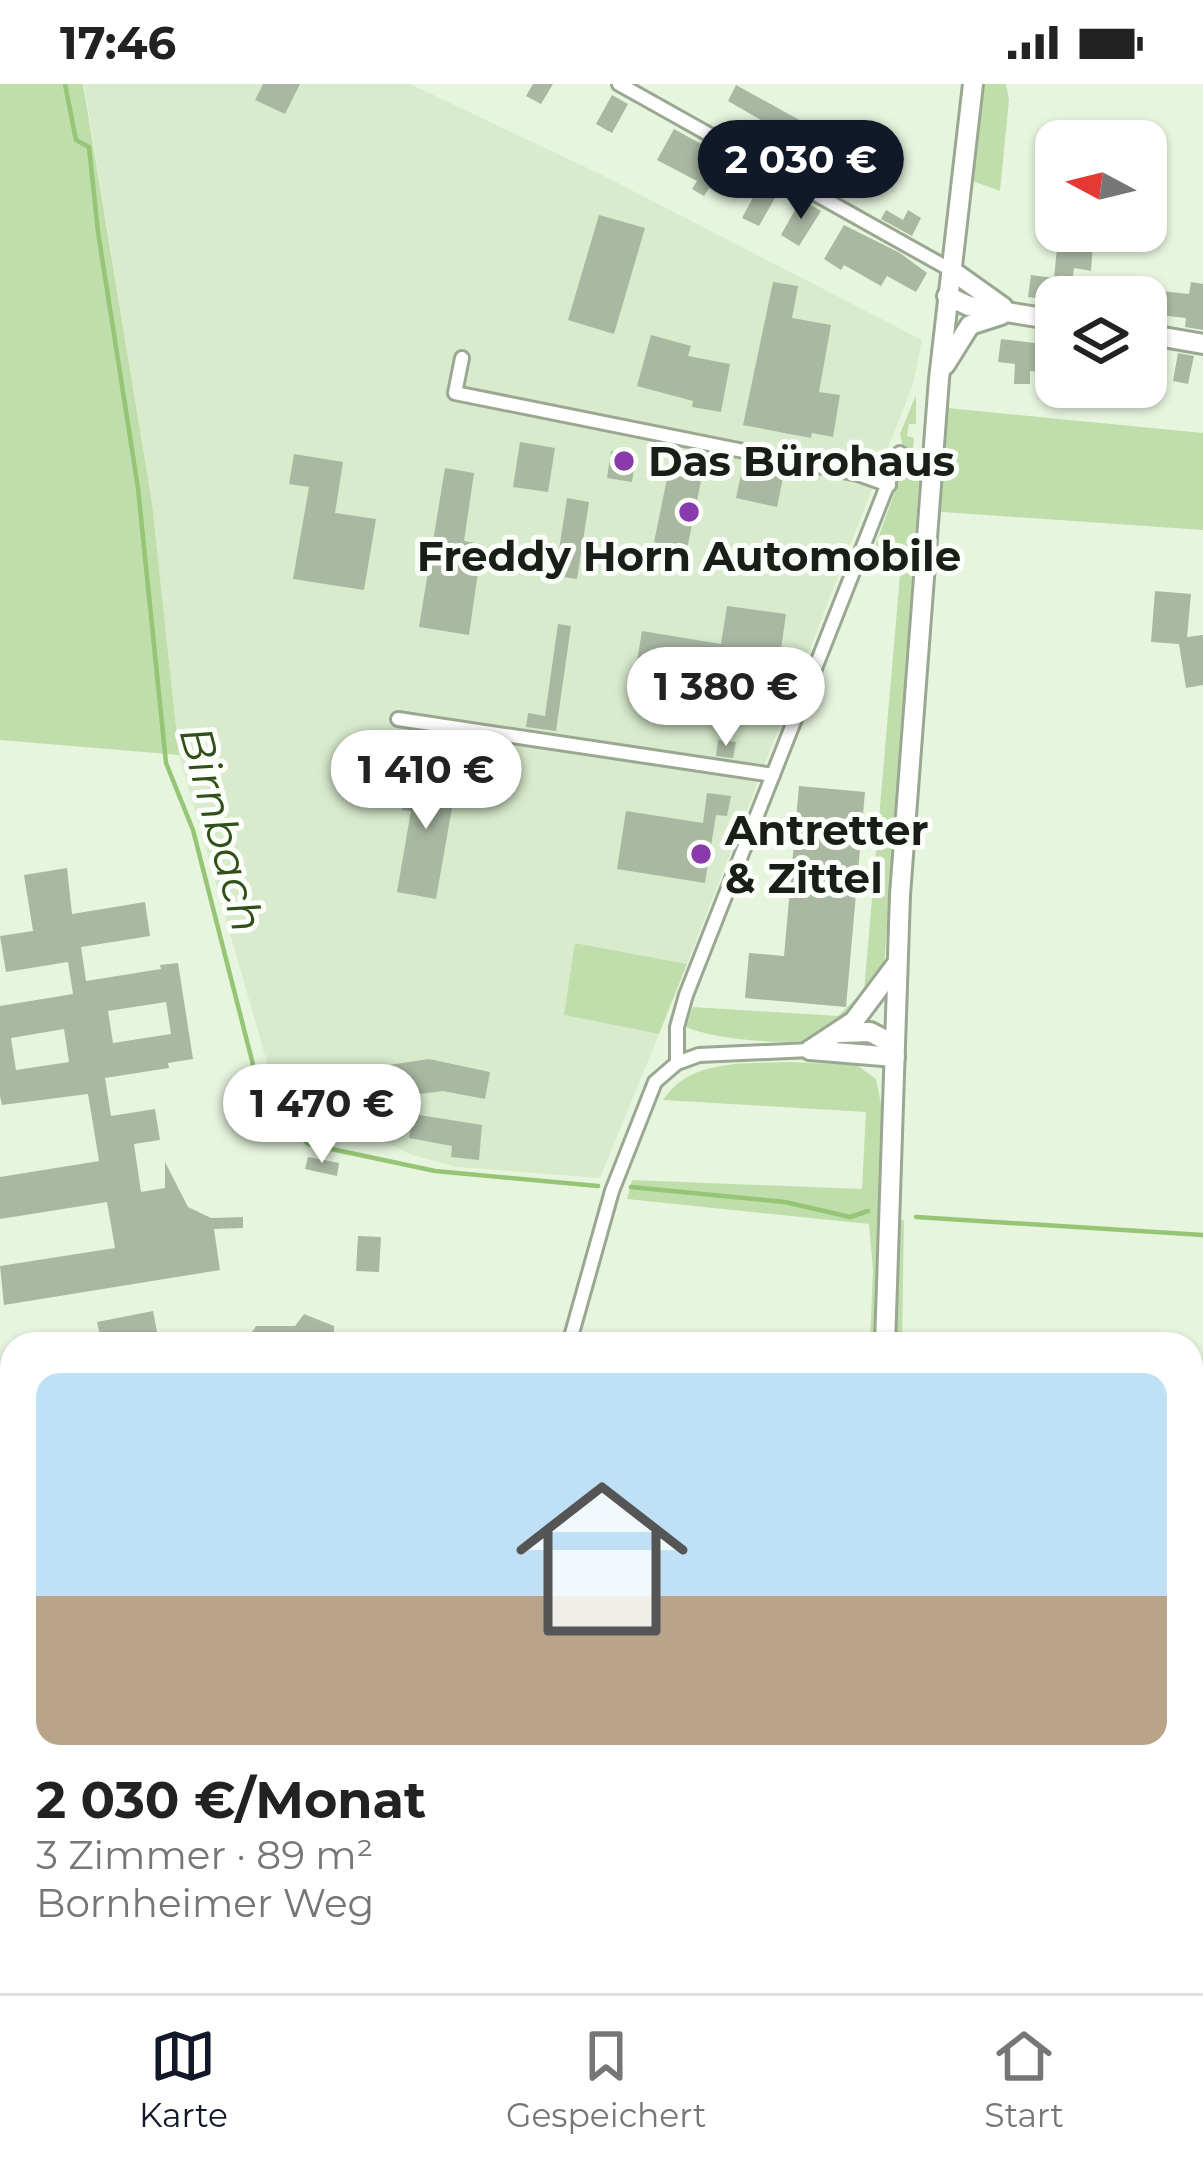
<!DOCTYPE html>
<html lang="de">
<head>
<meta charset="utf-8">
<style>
  body { margin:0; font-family:Montserrat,sans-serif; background:#f2f2f2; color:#222; height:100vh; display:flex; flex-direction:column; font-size:45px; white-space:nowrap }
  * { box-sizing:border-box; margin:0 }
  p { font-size:39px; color:#767676 }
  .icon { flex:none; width:66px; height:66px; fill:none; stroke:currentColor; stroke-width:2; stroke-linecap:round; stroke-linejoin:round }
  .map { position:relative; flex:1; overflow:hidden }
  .side { position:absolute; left:0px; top:1248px; width:1203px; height:663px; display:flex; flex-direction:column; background:#fff; border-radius:36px 36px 0 0; box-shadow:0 3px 9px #0004 }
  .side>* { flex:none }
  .needle { width:78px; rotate:277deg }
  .tools { position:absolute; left:1035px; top:36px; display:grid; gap:24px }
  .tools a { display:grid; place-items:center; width:132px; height:132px; border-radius:24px; background:#fff; box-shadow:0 3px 9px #0004; font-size:60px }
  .price { position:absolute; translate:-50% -102px; padding:0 27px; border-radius:42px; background:#fff; color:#222; font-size:39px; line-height:78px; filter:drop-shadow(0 3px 6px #0008) }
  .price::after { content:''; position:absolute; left:50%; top:72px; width:36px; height:27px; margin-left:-18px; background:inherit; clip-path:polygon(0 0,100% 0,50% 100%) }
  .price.active { background:#111827; color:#fff }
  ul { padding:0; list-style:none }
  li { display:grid; align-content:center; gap:24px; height:636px; padding:0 36px }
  li span { display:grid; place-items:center; height:372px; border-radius:24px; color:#555 }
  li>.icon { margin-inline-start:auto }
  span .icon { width:216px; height:216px; fill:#fffc; stroke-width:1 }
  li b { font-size:51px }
  .status { display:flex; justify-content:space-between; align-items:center; height:84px; padding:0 60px; background:#fff; direction:ltr }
  .status svg { height:33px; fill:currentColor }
  .tab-bar { display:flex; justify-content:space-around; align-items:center; height:168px; border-top:3px solid #e0e0e0; background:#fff; font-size:33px; color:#767676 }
  .tab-bar a { display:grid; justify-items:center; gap:6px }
  .tab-bar .active { color:#111827 }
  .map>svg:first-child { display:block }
  .built { fill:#d8ebcd }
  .green { fill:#bfdeac }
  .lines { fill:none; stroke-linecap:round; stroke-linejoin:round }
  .stream { stroke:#95c575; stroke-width:4.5 }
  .building { fill:#aab8a2; fill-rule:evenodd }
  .street-casing { stroke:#9aa892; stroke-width:18 }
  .secondary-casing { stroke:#9aa892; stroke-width:24 }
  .highway-casing { stroke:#9aa892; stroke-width:30 }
  .street { stroke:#fff; stroke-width:12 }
  .secondary { stroke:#fff; stroke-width:18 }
  .highway { stroke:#fff; stroke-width:24 }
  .poi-dot { fill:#893bac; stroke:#fbfef9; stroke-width:4.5 }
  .labels { text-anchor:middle; stroke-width:10; stroke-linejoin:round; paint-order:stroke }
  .poi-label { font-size:42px; font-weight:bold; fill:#191e16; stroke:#fbfef9; text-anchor:start }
  .water-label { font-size:45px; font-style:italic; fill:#314f19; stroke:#fbfef9 }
</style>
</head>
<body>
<div class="status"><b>17:46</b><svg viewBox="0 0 49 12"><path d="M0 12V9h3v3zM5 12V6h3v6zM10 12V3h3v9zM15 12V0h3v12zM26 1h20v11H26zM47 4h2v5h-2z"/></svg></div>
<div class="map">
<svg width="1203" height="1909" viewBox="0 0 1203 1909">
  <rect width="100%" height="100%" fill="#e7f5de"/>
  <g class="built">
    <path d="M84 0H410L602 91 922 256 913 300 687 880 576 859 565 931 659 950 600 1094 457 1083 412 1071 274 1003 179 671 152 419Z"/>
    <rect x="81" y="1899" width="122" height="10"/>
  </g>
  <g class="green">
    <path d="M0 0H83L152 419 179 671 0 656Z"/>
    <path d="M973 0H1006L1009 16 1000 107 962 93Z"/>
    <path d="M916 311V340H909L907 352 914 354 913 367 920 384 883 898C867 914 848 941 828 951 800 965 713 955 686 943L693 923 838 932 864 907 901 480 871 474 906 377 900 350Z"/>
    <path d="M937 323 1203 349V446L928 427Z"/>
    <path d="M575 859 687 880 659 950 564 931Z"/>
    <path d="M790 978 857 981 876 995 882 1025 876 1260H870L873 1186 869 1140 627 1115 632 1096 862 1105 866 1028 663 1016C690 974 745 980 790 978Z"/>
    <path d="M904 1136 902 1260H893L899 1137Z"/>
    <rect x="0" y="1799" width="12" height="79"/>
    <path d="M203 1899H266L265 1909H203Z"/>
    <path d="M283 1899H437L436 1909H282Z"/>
    <rect x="905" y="1899" width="79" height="10"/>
  </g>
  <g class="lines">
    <g class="stream">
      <path d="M65 0 76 56 89 63 98 148 138 404 166 679 193 746 259 1004 308 1060 435 1087 598 1102"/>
      <path d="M631 1103 785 1118 850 1133 868 1127"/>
      <path d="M916 1133 1203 1151"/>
    </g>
  </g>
  <g class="building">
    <path d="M263 0H300L285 30 255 16Z"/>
    <path d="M533 0H553L541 20 526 12Z"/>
    <path d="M736 1 803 38 801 43 814 50 799 75 767 57 775 44 728 17Z"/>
    <path d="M612 11 628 20 612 49 596 40Z"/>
    <path d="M674 45 741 82 719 110 709 104 704 112 692 105 697 97 657 76Z"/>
    <path d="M824 76 843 86 847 80 877 96 867 114 817 87Z"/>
    <path d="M763 95 780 105 759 142 742 134Z"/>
    <path d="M801 115 821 127 799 162 781 151Z"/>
    <path d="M886 126 903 136 908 126 921 134 912 152 881 135Z"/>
    <path d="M599 131 645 144 614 250 568 236Z"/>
    <path d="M844 141 900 169 927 189 916 208 887 192 881 202 844 181 841 186 824 175Z"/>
    <path d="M1058 154 1093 158 1091 187 1074 184 1070 213H1056V217L1028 213 1031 191 1054 194Z"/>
    <path d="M1119 195 1141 197 1139 213H1117Z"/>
    <path d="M773 198 798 202 792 234 831 241 819 308 840 311 833 353 812 349 811 354 743 341Z"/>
    <path d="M1191 198 1203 200V246L1185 243 1186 234 1149 230 1152 206 1189 210Z"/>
    <path d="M651 251 691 262 688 272 730 280 721 328 692 323 693 317 637 302Z"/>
    <path d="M1036 252 1055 255 1052 275 1042 274 1040 288 1030 287V300H1014L1015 280 998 278 1001 255 1035 259Z"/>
    <path d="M1178 269 1194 272 1188 300 1173 297Z"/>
    <path d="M520 358 555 364 548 408 513 403Z"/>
    <path d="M611 367 636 371 632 398 607 394Z"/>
    <path d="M294 370 343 378 335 429 376 435 364 506 293 495 309 403 289 400Z"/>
    <path d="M743 381 784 389 777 423 736 414Z"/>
    <path d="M445 384 474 389 464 457 482 460 469 551 419 543Z"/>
    <path d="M668 390 701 397 687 465 654 458Z"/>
    <path d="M567 414 589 418 577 495 555 492Z"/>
    <path d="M1155 507 1191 510 1187 553 1203 551V601L1186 604 1179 560 1151 558Z"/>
    <path d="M727 522 786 530 776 601 716 592 711 623 632 608 642 547 721 560Z"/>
    <path d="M558 540 571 542 556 647 526 643 528 629 545 632Z"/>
    <path d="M718 656 736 658 733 674 716 672Z"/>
    <path d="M408 687 457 695 436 815 397 808 411 727 402 726Z"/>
    <path d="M799 702 865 708 846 923 745 914 749 869 784 872Z"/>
    <path d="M707 709 731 712 727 732 716 731 705 799 617 785 626 727 703 739Z"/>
    <path d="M67 784 72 830 145 818 150 852 81 863 86 897 161 885 160 881 178 879 193 975 168 979 169 984 105 994 111 1032 155 1025 160 1056 134 1060 141 1108 165 1104V1078L188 1123 211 1134 243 1133V1144L214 1145 220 1186 4 1221 0 1182 115 1164 107 1118 0 1135V1093L99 1077 88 1010 2 1021 0 1012V922L73 910 68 878 6 888 0 852 33 847 24 791ZM166 918 171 950 113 959 108 927ZM64 945 69 978 16 986 11 954Z"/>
    <path d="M429 975 490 988 485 1015 443 1007 374 1016 369 984Z"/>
    <path d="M413 1030 482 1041 479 1076 451 1073 452 1062 409 1054Z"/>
    <path d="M308 1073 339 1079 337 1092 305 1085Z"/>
    <path d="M358 1152 381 1153 379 1188 356 1187Z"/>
    <path d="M153 1227 157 1248 198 1250 197 1260H102L97 1238Z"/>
    <path d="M304 1230 334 1242V1251L327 1260H256L251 1250 256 1242H295Z"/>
    <rect x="0" y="1477" width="12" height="30"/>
    <rect x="0" y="1623" width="12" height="27"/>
    <path d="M0 1716 12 1717V1771L0 1770Z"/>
  </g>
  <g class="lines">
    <g class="street-casing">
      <g id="street">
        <path d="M619 0 951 186"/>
        <path d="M462 274 455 309 858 390 889 401"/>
        <path d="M398 635 773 691"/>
        <path d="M677 979V943L686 911 900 369"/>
        <path d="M569 1260 612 1107 655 998 677 979 699 971 810 966"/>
        <path d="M457 1909 458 1899"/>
      </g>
    </g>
    <g class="secondary-casing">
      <g id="secondary">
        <path d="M951 186 1003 223"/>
        <path d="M947 212 969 222 1056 236"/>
        <path d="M1146 250 1203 260"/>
        <path d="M945 281 970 241 1001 231"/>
        <path d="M840 949 870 948 895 961"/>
        <path d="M810 966 854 937 896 881"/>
        <path d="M810 966 895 973"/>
        <path d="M885 1260 900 811 939 295 973 0"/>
        <path d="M847 1899V1909"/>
        <path d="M891 1899 892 1909"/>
      </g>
    </g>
    <g class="highway-casing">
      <g id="highway">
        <path d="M1039 1899 1046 1909"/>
        <path d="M991 1907 993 1909"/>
      </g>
    </g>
    <use href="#street" class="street"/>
    <use href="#secondary" class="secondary"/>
    <use href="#highway" class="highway"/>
  </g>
  <g class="poi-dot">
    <circle cx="624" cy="377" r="12"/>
    <circle cx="689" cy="428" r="12"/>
    <circle cx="701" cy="770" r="12"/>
  </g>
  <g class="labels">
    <g class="poi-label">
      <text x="648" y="392">Das Bürohaus</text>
      <text x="689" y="487" text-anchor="middle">Freddy Horn Automobile</text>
      <text x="725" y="761">Antretter<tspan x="725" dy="48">&amp; Zittel</tspan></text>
    </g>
    <g class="water-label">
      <text transform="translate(222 745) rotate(75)" y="16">Birnbach</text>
    </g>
  </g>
</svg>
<div class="tools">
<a><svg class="needle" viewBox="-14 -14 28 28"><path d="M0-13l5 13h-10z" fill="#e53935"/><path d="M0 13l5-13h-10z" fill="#767676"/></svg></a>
<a><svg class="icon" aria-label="layers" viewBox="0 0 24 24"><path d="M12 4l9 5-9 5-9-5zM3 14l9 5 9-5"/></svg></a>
</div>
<b class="price active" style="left:801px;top:138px">2 030 €</b>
<b class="price" style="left:726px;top:665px">1 380 €</b>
<b class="price" style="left:426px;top:748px">1 410 €</b>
<b class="price" style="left:322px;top:1082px">1 470 €</b>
<section class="side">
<ul>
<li><span style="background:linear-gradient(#bfe0f5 60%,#b9a48a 0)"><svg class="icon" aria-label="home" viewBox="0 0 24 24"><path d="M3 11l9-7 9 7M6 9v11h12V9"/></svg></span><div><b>2 030 €/Monat</b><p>3 Zimmer · 89 m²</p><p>Bornheimer Weg</p></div></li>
</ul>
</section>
</div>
<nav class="tab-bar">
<a class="active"><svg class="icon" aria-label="map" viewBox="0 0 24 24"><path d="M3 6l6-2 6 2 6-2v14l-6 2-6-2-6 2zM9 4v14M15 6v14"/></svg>Karte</a>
<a><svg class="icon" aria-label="saved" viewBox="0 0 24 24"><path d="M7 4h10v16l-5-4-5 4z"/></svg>Gespeichert</a>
<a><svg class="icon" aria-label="home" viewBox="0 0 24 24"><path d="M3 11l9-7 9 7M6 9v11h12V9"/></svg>Start</a>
</nav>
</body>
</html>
